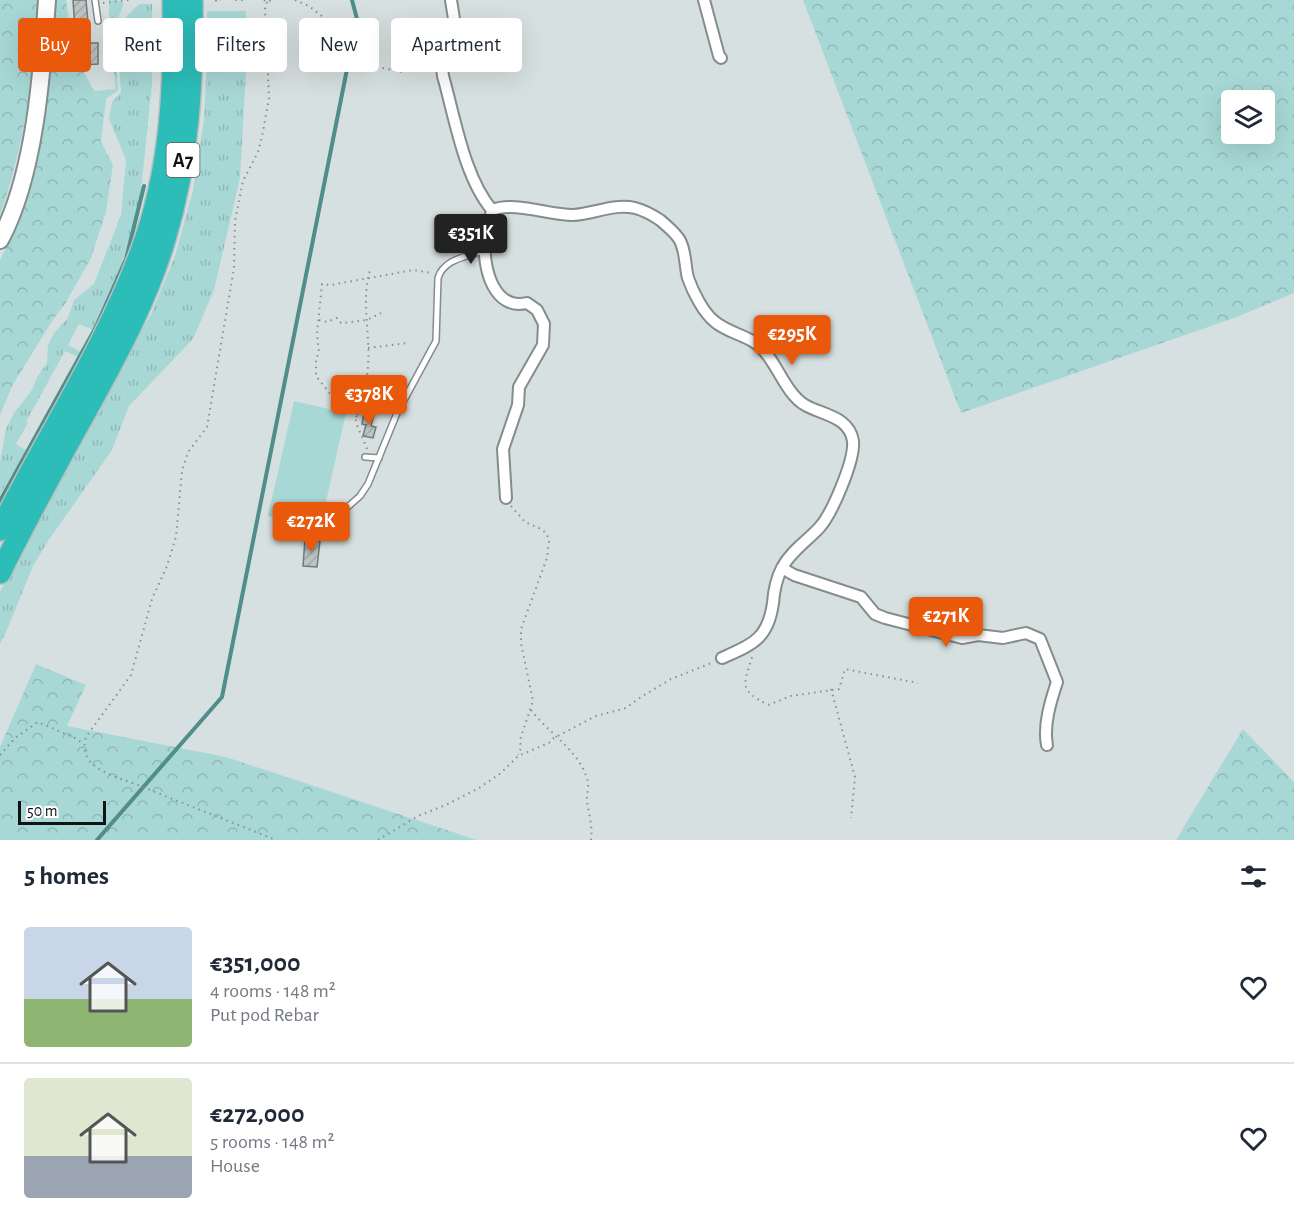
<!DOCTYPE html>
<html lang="en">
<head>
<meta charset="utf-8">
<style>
  body { margin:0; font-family:"Alegreya Sans",sans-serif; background:#f6f6f7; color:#1f2937; height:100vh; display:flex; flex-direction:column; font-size:22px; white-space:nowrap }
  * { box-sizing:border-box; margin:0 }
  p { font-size:20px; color:#747a83 }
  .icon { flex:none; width:33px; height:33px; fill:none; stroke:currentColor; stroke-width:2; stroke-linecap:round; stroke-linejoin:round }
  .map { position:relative; height:840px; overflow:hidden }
  .side { display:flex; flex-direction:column; background:#fff; flex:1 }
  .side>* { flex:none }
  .hud { position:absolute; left:18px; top:18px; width:600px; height:54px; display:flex; gap:12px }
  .fabs { position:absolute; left:1221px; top:90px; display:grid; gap:12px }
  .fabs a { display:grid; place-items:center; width:54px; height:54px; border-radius:6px; background:#fff; box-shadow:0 6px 24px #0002; font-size:30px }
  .scale { position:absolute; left:18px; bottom:15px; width:88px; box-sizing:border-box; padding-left:6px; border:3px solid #101313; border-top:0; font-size:16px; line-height:21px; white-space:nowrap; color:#101313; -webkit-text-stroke:4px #fff; paint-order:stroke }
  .price { position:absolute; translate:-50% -51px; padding:0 14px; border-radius:6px; background:#ea580c; color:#fff; font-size:20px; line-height:39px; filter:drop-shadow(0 2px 3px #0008) }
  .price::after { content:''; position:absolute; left:50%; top:36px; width:18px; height:14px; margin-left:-9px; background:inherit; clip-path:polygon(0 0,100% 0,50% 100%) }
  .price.current { background:#222; color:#fff }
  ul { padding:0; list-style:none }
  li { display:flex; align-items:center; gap:18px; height:150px; padding:0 24px }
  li+li { border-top:2px solid #e0e1e3 }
  li span { display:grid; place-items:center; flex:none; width:168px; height:120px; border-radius:6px; color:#555 }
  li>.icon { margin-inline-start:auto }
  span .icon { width:72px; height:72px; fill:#fffc; stroke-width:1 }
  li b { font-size:26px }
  h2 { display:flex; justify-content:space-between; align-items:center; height:72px; padding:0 24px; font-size:26px }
  .pill { padding:0 21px; border-radius:6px; background:#fff; box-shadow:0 6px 24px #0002; font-size:21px; line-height:54px }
  .pill.current { background:#ea580c; color:#fff }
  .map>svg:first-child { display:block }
  .grass { fill:url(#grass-tufts) }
  .forest { fill:url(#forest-crowns); fill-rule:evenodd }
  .pitch { fill:#a7d8d6 }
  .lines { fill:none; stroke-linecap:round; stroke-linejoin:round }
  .stream { stroke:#508d8b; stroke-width:4 }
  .building { fill:url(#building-hatch); stroke:#727b7a; stroke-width:1.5 }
  .lane-casing { stroke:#848d8c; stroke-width:8 }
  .street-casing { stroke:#848d8c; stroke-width:14 }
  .secondary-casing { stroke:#848d8c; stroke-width:20 }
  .highway-casing { stroke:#bcbdbd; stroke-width:24 }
  .path { stroke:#888f8f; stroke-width:2; stroke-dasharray:1.5 4.5; stroke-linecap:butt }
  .lane { stroke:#fff; stroke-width:5 }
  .street { stroke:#fff; stroke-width:10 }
  .secondary { stroke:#fff; stroke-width:16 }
  .highway { stroke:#2dbdb9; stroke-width:21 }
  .labels { text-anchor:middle; stroke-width:4.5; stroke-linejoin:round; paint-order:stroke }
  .shield { fill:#fff; stroke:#585a5a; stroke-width:1.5 }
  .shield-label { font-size:20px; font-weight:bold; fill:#101313 }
</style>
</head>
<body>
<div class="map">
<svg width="1294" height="840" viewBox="0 0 1294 840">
  <defs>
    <pattern id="grass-tufts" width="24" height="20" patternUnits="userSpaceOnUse" patternTransform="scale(1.5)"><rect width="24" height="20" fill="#a7d8d6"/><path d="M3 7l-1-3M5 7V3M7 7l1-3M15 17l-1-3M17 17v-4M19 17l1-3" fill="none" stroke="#8fb8b7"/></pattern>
    <pattern id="forest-crowns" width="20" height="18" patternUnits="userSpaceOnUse" patternTransform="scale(1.5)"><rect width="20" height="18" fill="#a7d8d6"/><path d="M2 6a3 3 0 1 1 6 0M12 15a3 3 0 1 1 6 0" fill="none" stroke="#8fb8b7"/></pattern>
    <pattern id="building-hatch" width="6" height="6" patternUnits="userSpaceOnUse" patternTransform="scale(1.5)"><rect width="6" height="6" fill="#bcc6c5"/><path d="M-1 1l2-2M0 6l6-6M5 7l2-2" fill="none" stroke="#a1a9a8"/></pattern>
  </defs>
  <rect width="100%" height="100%" fill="#d7e0e0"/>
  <g class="grass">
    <path d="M139 4H152V84L140 200 122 263 93 330 79 324 68 345 81 352 78 357 65 351 26 422 28 423 16 444 26 450 0 495V462L6 429 14 413 32 390 37 377 47 363 48 345 54 333 68 318 74 300 94 284 121 215 126 160 109 119 112 102 121 92 117 35 122 21Z"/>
    <path d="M207 11H246V71L240 178 214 290 193 339 129 406 112 450 48 541 33 566 7 630 0 644V592L27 535 151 314 175 256 193 190 204 120 206 79Z"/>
  </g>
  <g class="forest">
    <path d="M0 0H37C36 69 23 150 0 215Z"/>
    <path d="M56 0H66L73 52 94 91 116 89 109 33V0H117L124 3 115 26 113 38 118 90 106 99 101 142 113 165 106 212 91 258 65 304 54 318 12 386 0 415V260L18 224 32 175 50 71Z"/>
    <path d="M803 0H1294V293L1234 318 961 413ZM1232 100H1264V134H1232Z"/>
    <path d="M36 664 86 685 67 726 226 757 477 840H0V747Z"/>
    <path d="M1243 729 1294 782V840H1176Z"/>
  </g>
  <path class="pitch" d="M294 401 346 413 320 528 268 516Z"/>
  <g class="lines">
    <g class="stream">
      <path d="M0 501 96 327 126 259 144 186"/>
      <path d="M97 840 222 697 357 19 352 0"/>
    </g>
  </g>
  <g class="building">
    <path d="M73 0H86L88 22 87 43H98V64L82 65 81 43H76Z"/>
    <path d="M364 413 374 415 371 426 376 427 373 438 363 436 366 425 362 424Z"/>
    <path d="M305 539 320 541 317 567 303 566Z"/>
  </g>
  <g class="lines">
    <g class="lane-casing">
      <g id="lane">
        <path d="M95 0 98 21"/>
        <path d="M365 457 379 458"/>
        <path d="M331 522 360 496 368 484 397 413 436 341 438 278C444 258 468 257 485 250"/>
      </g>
    </g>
    <g class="street-casing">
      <g id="street">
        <path d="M451 0 454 19 452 44 441 59 443 76C455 118 464 177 492 210 490 221 486 232 485 243 483 268 494 311 527 303L537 310 544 324 543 345 519 387 518 405 503 449 506 498"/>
        <path d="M704 0 719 56 721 58"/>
        <path d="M492 210C515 201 548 215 573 215 594 214 614 203 635 208 643 210 654 216 660 220 666 225 679 236 681 243 686 254 685 267 688 278 693 292 703 312 714 321 725 331 741 334 754 342 776 356 783 392 805 405 822 415 849 416 853 441 855 460 832 514 819 528 807 541 790 552 782 568 776 579 774 590 773 603 768 639 753 644 722 658"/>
        <path d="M782 568 794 575 861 597 875 614 885 618 962 638 978 635 1003 638 1026 633 1040 639 1057 682C1051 700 1043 725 1047 745"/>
      </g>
    </g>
    <g class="secondary-casing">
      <path id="secondary" d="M0 240C35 175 42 73 47 0"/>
    </g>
    <g class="highway-casing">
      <g id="highway">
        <path d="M0 530C46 437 105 349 141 251 171 172 175 84 173 0"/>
        <path d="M0 573C28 516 59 460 90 404 119 351 148 297 165 239 189 160 193 82 192 0"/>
      </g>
    </g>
    <g class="path">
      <path d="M216 0V2L220 0"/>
      <path d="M235 0H244"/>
      <path d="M264 0 267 2 272 0"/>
      <path d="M295 0 309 6 323 17 356 56 368 65 402 72 432 63"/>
      <path d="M267 2 265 9 269 98 262 137 258 152 243 181 235 221 234 268 207 427 188 452 182 471 176 537 167 566 152 599 131 675 86 737C75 773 127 778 150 790L276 840"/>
      <path d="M103 3 130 0"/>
      <path d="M319 320 327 322 337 318 341 323H344L367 320 381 313"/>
      <path d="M368 348 407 343"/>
      <path d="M357 417 331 395 316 376V359L319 352 317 334 322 284 331 285 413 270 432 273"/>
      <path d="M367 449C364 440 357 428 356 420 365 392 370 370 368 341 367 315 363 296 370 270"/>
      <path d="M511 506 525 522 541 529 547 534 549 541 547 558 521 629V643L533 701 520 740 521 748 518 755"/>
      <path d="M752 657C743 687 739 689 768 705L791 696 839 689 845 669 918 683"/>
      <path d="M831 689 855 777 851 818"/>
      <path d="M531 710C547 732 579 750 587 779 590 785 586 795 587 802 589 814 593 828 591 840"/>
      <path d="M0 755 15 738 38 722 75 738 84 744"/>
      <path d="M378 840 418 816 448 804 479 788 501 773 518 756 549 743 552 739 596 716 626 708 641 697 671 679 714 662"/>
    </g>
    <use href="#lane" class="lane"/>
    <use href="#street" class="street"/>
    <use href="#secondary" class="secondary"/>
    <use href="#highway" class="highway"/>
  </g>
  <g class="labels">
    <rect class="shield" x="166.5" y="143" width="33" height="34" rx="4.5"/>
    <g class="shield-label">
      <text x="183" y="167">A7</text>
    </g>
  </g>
</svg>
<div class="fabs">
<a><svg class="icon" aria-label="layers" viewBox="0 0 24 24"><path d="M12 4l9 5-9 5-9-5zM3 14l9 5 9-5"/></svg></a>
</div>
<div class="scale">50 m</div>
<b class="price current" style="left:471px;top:265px">€351K</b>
<b class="price" style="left:792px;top:366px">€295K</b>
<b class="price" style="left:369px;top:426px">€378K</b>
<b class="price" style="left:311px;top:553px">€272K</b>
<b class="price" style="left:946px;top:648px">€271K</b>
<div class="hud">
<a class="pill current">Buy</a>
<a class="pill">Rent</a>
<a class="pill">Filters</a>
<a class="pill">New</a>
<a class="pill">Apartment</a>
</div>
</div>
<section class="side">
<h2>5 homes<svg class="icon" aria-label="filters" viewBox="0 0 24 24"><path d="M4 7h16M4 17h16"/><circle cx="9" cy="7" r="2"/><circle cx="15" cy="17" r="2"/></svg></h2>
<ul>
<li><span style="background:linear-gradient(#c9d6e8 60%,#8fb573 0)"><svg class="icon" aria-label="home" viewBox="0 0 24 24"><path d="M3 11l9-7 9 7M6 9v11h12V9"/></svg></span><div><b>€351,000</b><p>4 rooms · 148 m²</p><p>Put pod Rebar</p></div><svg class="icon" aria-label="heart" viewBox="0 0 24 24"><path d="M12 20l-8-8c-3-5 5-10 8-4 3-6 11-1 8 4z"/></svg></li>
<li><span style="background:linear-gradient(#dfe7d0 65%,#9aa5b1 0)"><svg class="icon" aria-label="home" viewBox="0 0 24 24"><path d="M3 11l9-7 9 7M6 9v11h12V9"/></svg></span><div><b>€272,000</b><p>5 rooms · 148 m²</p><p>House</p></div><svg class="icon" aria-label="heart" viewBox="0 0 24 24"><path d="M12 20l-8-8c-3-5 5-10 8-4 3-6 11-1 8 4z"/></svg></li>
</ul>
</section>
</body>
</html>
